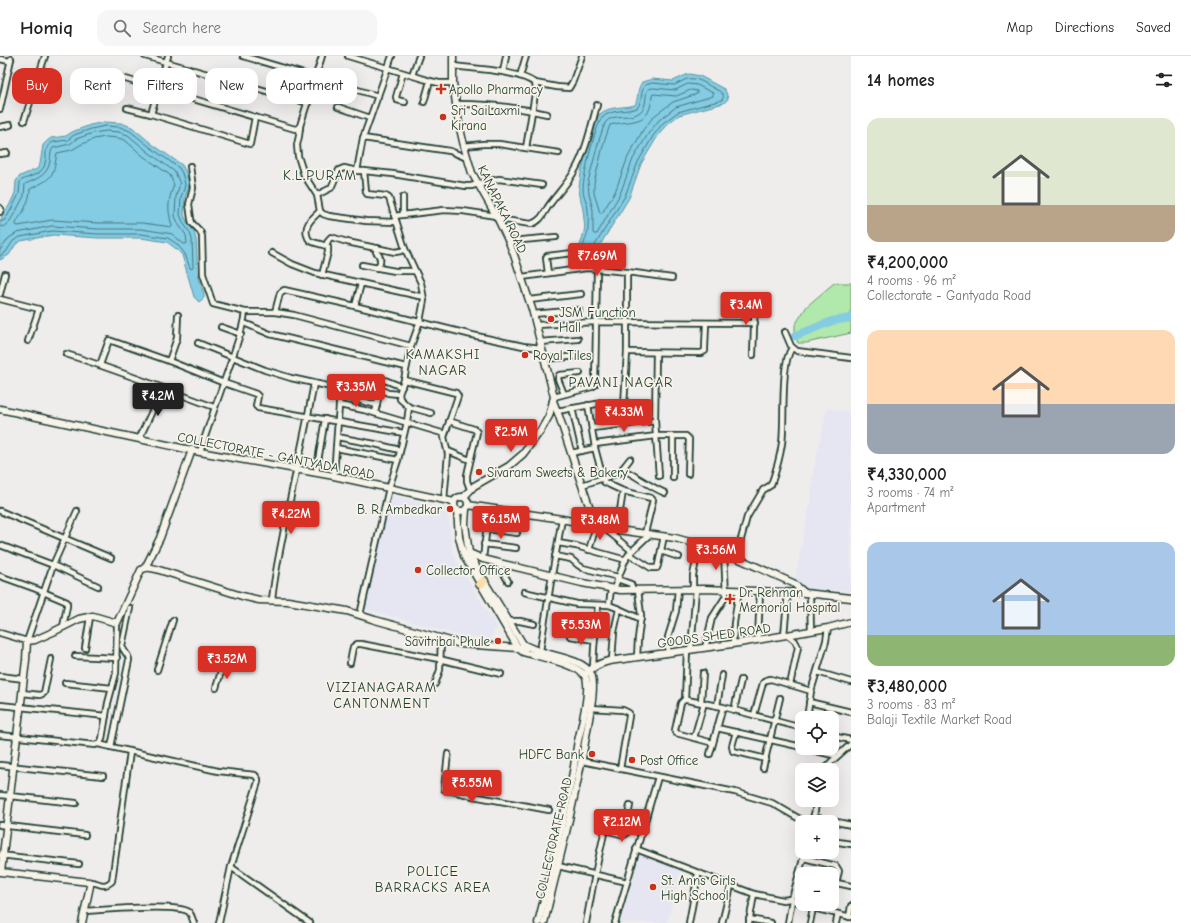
<!DOCTYPE html>
<html lang="en">
<head>
<meta charset="utf-8">
<style>
  body { margin:0; font-family:"Comic Neue",sans-serif; background:#f6f6f6; color:#202124; height:100vh; display:flex; flex-direction:column; font-size:15px; white-space:nowrap }
  * { box-sizing:border-box; margin:0 }
  p { font-size:13px; color:#757577 }
  .icon { flex:none; width:22px; height:22px; fill:none; stroke:currentColor; stroke-width:2; stroke-linecap:round; stroke-linejoin:round }
  .map { position:relative; flex:1; overflow:hidden }
  .panel { display:flex; flex-direction:column; background:#fff; width:340px }
  .panel>* { flex:none }
  .banner { position:absolute; left:12px; top:12px; width:380px; height:36px; display:flex; gap:8px }
  .fabs { position:absolute; left:795px; top:655px; display:grid; gap:8px }
  .fabs a { display:grid; place-items:center; width:44px; height:44px; border-radius:8px; background:#fff; box-shadow:0 4px 16px #0002; font-size:20px }
  .price { position:absolute; translate:-50% -34px; padding:0 9px; border-radius:4px; background:#d93025; color:#fff; font-size:13px; line-height:26px; filter:drop-shadow(0 1px 2px #0008) }
  .price::after { content:''; position:absolute; left:50%; top:24px; width:12px; height:9px; margin-left:-6px; background:inherit; clip-path:polygon(0 0,100% 0,50% 100%) }
  .price.current { background:#222; color:#fff }
  ul { padding:0; list-style:none }
  li { display:grid; align-content:center; gap:8px; height:212px; padding:0 16px }
  li span { display:grid; place-items:center; height:124px; border-radius:12px; color:#555 }
  li>.icon { margin-inline-start:auto }
  span .icon { width:72px; height:72px; fill:#fffc; stroke-width:1 }
  li b { font-size:17px }
  h2 { display:flex; justify-content:space-between; align-items:center; height:48px; padding:0 16px; font-size:17px }
  .tag { padding:0 14px; border-radius:12px; background:#fff; box-shadow:0 4px 16px #0002; font-size:14px; line-height:36px }
  .tag.current { background:#d93025; color:#fff }
  header { display:flex; align-items:center; gap:24px; box-sizing:border-box; height:56px; padding:0 20px; background:#fff; border-bottom:1px solid #e0e0e0 }
  header strong { font-size:19px }
  nav { display:flex; gap:22px; margin-inline-start:auto; font-size:14px }
  .search { width:280px; height:36px; background:#f6f6f6; display:flex; align-items:center; gap:10px; box-sizing:border-box; padding:0 14px; border-radius:12px; color:#757577; font-size:15px }
  main { display:flex; flex:1; min-height:0 }
  .map>svg:first-child { display:block }
  .built { fill:#e5e6f1 }
  .green { fill:#b1e8ab; stroke:#689270 }
  .water { fill:#83cce4; stroke:#5b939e }
  .lines { fill:none; stroke-linecap:round; stroke-linejoin:round }
  .shore { stroke:#47767a; stroke-width:1 }
  .river { stroke:#83cce4; stroke-width:8 }
  .minor-casing { stroke:#1f3d34; stroke-width:8 }
  .tertiary-casing { stroke:#1f3d34; stroke-width:9 }
  .primary-casing { stroke:#1f3d34; stroke-width:11 }
  .minor { stroke:#f7f3e8; stroke-width:4.5 }
  .tertiary { stroke:#f7f3e8; stroke-width:6 }
  .primary { stroke:#faddab; stroke-width:8 }
  .poi-dot { fill:#c8321e; stroke:#f7f3e8; stroke-width:1.5 }
  .labels { text-anchor:middle; stroke-width:3.5; stroke-linejoin:round; paint-order:stroke }
  .poi-label { font-size:13px; fill:#1f3d34; stroke:#f7f3e8; text-anchor:start }
  .street-label { font-size:13px; fill:#1f3d34; stroke:#f7f3e8 }
  .neighbourhood-label { font-size:14px; letter-spacing:1px; fill:#1f3d34; stroke:#f7f3e8 }
</style>
</head>
<body>
<header>
<strong>Homiq</strong>
<div class="search"><svg class="icon" aria-label="search" viewBox="0 0 24 24"><circle cx="10" cy="10" r="6"/><path d="M15 15l6 6"/></svg>Search here</div>
<nav><a>Map</a><a>Directions</a><a>Saved</a></nav>
</header>
<main>
<div class="map">
<svg width="851" height="867" viewBox="0 0 851 867">
  <rect width="100%" height="100%" fill="#efedec"/>
  <filter id="ink" filterUnits="userSpaceOnUse"><feTurbulence type="fractalNoise" baseFrequency=".025" numOctaves="2"/><feDisplacementMap in="SourceGraphic" scale="8" xChannelSelector="R" yChannelSelector="G"/><feConvolveMatrix kernelMatrix="1 2 1 2 8 2 1 2 1" color-interpolation-filters="sRGB"/></filter>
  <g filter="url(#ink)">
    <g class="built">
      <path d="M827 352 851 356V535L793 532 810 446 813 416Z"/>
      <path d="M391 439 447 453 453 499 497 571 490 583 461 580 365 553Z"/>
      <path d="M640 798 681 813 667 867H620Z"/>
    </g>
    <path class="green" d="M834 227H851V277L806 287H798L795 280V269L807 250Z"/>
    <g class="water">
      <path d="M690 18 700 20 724 33 726 36 728 43 724 47 679 59 666 69 656 83 641 108 629 142 592 202 588 206H585C573 196 581 191 583 179 585 174 585 169 584 164 584 153 580 144 579 134 579 120 591 68 600 58 608 50 625 52 635 49 639 41 636 35 642 26L652 23 673 25 686 19Z"/>
      <path d="M105 66 121 67 132 71 152 88 182 109 186 116 189 127 188 134 185 141 184 159 187 166 194 175 196 183 198 218 204 238V242L199 246 194 241 182 199 175 192 167 186 141 182H98L53 179 21 185 16 188 9 199 0 204V167L3 157 9 150 15 137 16 125 20 120 37 113 40 108 43 89 47 85 51 82 66 80 72 76 90 69Z"/>
    </g>
    <g class="lines">
      <g class="shore">
        <path d="M687 23C698 21 706 28 715 33 717 34 722 36 723 39 724 40 723 41 723 42L722 44 678 56 663 67 653 80 638 106 625 140 589 199 587 201H585C583 199 582 199 582 196 582 190 588 180 588 172 588 164 589 156 587 148 585 142 583 138 583 133 583 121 595 70 602 62 610 53 627 56 637 52 643 45 640 36 645 29L652 27 674 29Z"/>
        <path d="M688 28 697 29 713 37V40L676 51 659 64 648 78 633 103 620 138 597 178H594L593 177V154L589 138 588 126 599 84 605 67C613 56 631 64 640 56 648 50 644 40 648 33L653 32 675 34Z"/>
        <path d="M691 34 697 35V38L673 46 654 60 643 74 628 101 615 136 602 157H600L594 137V127L604 86 610 69 614 68C636 64 650 68 652 40L653 38 676 40Z"/>
        <path d="M106 81 118 82 125 84 143 100 170 119 174 129C170 139 167 150 170 161 170 165 172 167 172 171L142 167H98L52 164 18 170 16 169C16 165 19 162 22 158 26 150 30 142 30 133 53 122 53 121 57 97L72 94 80 89 94 83Z"/>
        <path d="M0 166 5 164 12 152 19 138 20 126 22 124 39 117 44 111 46 103V95L50 88 53 86 68 84 74 79 91 73 105 70 120 71 130 75 150 91 179 112 182 117 185 128 184 133 181 141 180 159 184 168 190 177 192 183 193 211 192 213 190 212 185 198 177 188 168 182 141 178H98L52 175 20 181 13 185 6 196 0 200"/>
        <path d="M0 171 5 170 8 168 16 155 24 140 25 128C37 123 48 119 50 105 51 100 50 96 53 92L70 88 76 83 93 77 106 75 119 76 128 79 147 95 175 116 180 128 176 140 175 160 179 169 186 179 187 187 186 188H184L172 178 167 177 141 173H98L52 170 17 177 9 182 0 194"/>
      </g>
      <path class="river" d="M795 280 832 265 851 262"/>
      <g class="minor-casing">
        <g id="minor">
          <path d="M145 0 308 47"/>
          <path d="M243 0 378 40"/>
          <path d="M322 0 300 70 299 80 297 89 298 100 304 119 317 139 320 155 323 158 329 160 366 165 396 166"/>
          <path d="M348 0 430 25 439 27H453"/>
          <path d="M0 3 9 5 11 3"/>
          <path d="M453 10C476 13 516 14 535 27L536 32 526 92"/>
          <path d="M503 16 506 0"/>
          <path d="M403 17 396 41 397 44 405 46"/>
          <path d="M112 19 295 73 300 72"/>
          <path d="M412 19 419 0"/>
          <path d="M520 20 526 0"/>
          <path d="M535 27 557 31 569 32 573 25 582 0"/>
          <path d="M424 46 430 25"/>
          <path d="M456 48C487 48 517 51 547 58"/>
          <path d="M338 51 370 62"/>
          <path d="M127 52 151 58 250 88 255 61"/>
          <path d="M0 53 11 3"/>
          <path d="M151 58 168 0"/>
          <path d="M24 65 45 0"/>
          <path d="M0 71 10 69"/>
          <path d="M363 82 450 95 467 102"/>
          <path d="M464 90 483 88H499L559 97"/>
          <path d="M0 98 7 97"/>
          <path d="M190 110 193 132 189 148 191 163 192 167 200 175 202 180 203 218 213 248 245 256H275L294 259 411 290"/>
          <path d="M364 115 393 118 466 130H471L499 123 542 129"/>
          <path d="M317 139 331 132 339 114 344 112 357 115"/>
          <path d="M0 152 1 153 0 156"/>
          <path d="M320 155C313 162 304 168 307 179 308 183 309 185 313 186 318 188 323 188 328 191V196L322 219"/>
          <path d="M403 158V141"/>
          <path d="M394 160 444 154 463 155 496 160"/>
          <path d="M498 163 531 168C542 165 544 156 550 148 558 137 567 128 574 116 586 96 591 71 597 49"/>
          <path d="M509 186 522 184 556 181"/>
          <path d="M326 189 329 183 331 181 347 186 395 196 401 195 405 193"/>
          <path d="M272 197 292 208 315 217 419 240H423"/>
          <path d="M362 209 395 215H415"/>
          <path d="M376 212 379 210C381 205 381 200 376 196L377 192"/>
          <path d="M548 217 546 202 547 200 573 197"/>
          <path d="M522 221 587 212 627 216 672 222"/>
          <path d="M0 238 5 218"/>
          <path d="M0 243 39 253 28 285"/>
          <path d="M529 244 581 238"/>
          <path d="M355 250 361 228"/>
          <path d="M275 256 280 237 284 234 355 250 472 279 523 290 542 292"/>
          <path d="M533 258 579 254"/>
          <path d="M244 267 270 278 406 311"/>
          <path d="M536 269 596 266 755 267"/>
          <path d="M221 271 241 278"/>
          <path d="M785 276 791 290 797 295 851 302"/>
          <path d="M540 286 578 283"/>
          <path d="M198 287 265 314 291 322 336 332 340 336 334 420"/>
          <path d="M627 296 701 297 705 295V292L706 267"/>
          <path d="M656 297 655 365 659 420"/>
          <path d="M66 298C117 314 165 333 214 351"/>
          <path d="M753 299 755 242"/>
          <path d="M544 303 580 300"/>
          <path d="M169 305 177 282 178 259"/>
          <path d="M100 309 109 284 169 305 224 327 256 338 258 340 256 350 258 352 404 377"/>
          <path d="M404 324 456 337 458 340 444 381 448 398 444 444"/>
          <path d="M380 333 388 337 399 338"/>
          <path d="M564 338 558 323 559 319 580 317"/>
          <path d="M339 339 377 349"/>
          <path d="M554 341 592 331 595 329 597 213"/>
          <path d="M339 349 364 354 445 378"/>
          <path d="M588 349 595 392 604 426 610 429 623 435 651 442 653 444 645 477"/>
          <path d="M409 351 431 357"/>
          <path d="M572 352 582 395"/>
          <path d="M557 355 602 347 604 349 608 370"/>
          <path d="M375 357 382 324H385L402 331"/>
          <path d="M449 365 474 373 477 376 467 419V425L470 433"/>
          <path d="M623 368 627 296V216"/>
          <path d="M592 372 655 365"/>
          <path d="M337 381 375 388 400 394"/>
          <path d="M139 383 163 332"/>
          <path d="M595 388 656 380H686L689 383 688 418"/>
          <path d="M336 392 398 404"/>
          <path d="M448 395 470 404"/>
          <path d="M200 396C210 365 221 334 232 303 237 286 243 274 245 256"/>
          <path d="M571 397 595 392"/>
          <path d="M622 413C637 420 650 431 665 437"/>
          <path d="M316 417 325 363"/>
          <path d="M673 422V380"/>
          <path d="M582 429 616 418 619 417 630 403"/>
          <path d="M0 455 111 502"/>
          <path d="M604 472 632 495"/>
          <path d="M486 473 517 477"/>
          <path d="M617 474 623 435"/>
          <path d="M558 487 576 490 626 504"/>
          <path d="M484 488 516 492"/>
          <path d="M0 489 53 509 98 530"/>
          <path d="M589 494 596 470"/>
          <path d="M661 495 679 501"/>
          <path d="M629 498 651 512H657L658 509 664 480"/>
          <path d="M555 500 571 503 578 509 583 512 618 521"/>
          <path d="M736 502 747 461 763 434 771 429C776 415 780 402 782 387 785 365 780 307 792 292"/>
          <path d="M483 503 489 452"/>
          <path d="M498 507 508 525"/>
          <path d="M0 520 36 533 67 546V550L63 571"/>
          <path d="M617 523 631 528 633 534"/>
          <path d="M614 533 626 502 632 495 650 478"/>
          <path d="M693 533V519L695 510"/>
          <path d="M524 536 577 548 609 549 617 552 641 563"/>
          <path d="M810 538 811 575"/>
          <path d="M272 544C274 524 278 504 282 484 292 431 305 379 314 327"/>
          <path d="M609 549 611 533"/>
          <path d="M360 559 389 432 398 404 407 366 409 351 400 343 399 338 404 324 411 290 420 265 424 244 421 227 405 193 389 142 386 140 367 138 366 136 364 115H357L363 82 392 0"/>
          <path d="M509 565H520L534 568"/>
          <path d="M0 577 27 585 53 509 77 455"/>
          <path d="M784 579 788 536"/>
          <path d="M788 579 795 585 798 591 790 629"/>
          <path d="M570 580 594 584"/>
          <path d="M758 584 760 535"/>
          <path d="M733 588 734 567 739 534"/>
          <path d="M85 592 90 561"/>
          <path d="M705 592 712 562 726 540 724 496"/>
          <path d="M691 593 696 533"/>
          <path d="M540 595 552 519 562 463"/>
          <path d="M668 597V581L676 555 678 533"/>
          <path d="M75 600 117 602"/>
          <path d="M637 601 638 583 641 559 638 534"/>
          <path d="M612 604 614 576 619 553"/>
          <path d="M350 607 353 591 357 588H361L439 603 501 618"/>
          <path d="M593 611 594 592 598 549"/>
          <path d="M157 614 173 564"/>
          <path d="M817 616 851 626"/>
          <path d="M0 620 24 623"/>
          <path d="M65 627 112 632"/>
          <path d="M435 628 440 614 441 582"/>
          <path d="M216 632 222 612"/>
          <path d="M22 637 40 639 44 637 51 603"/>
          <path d="M685 644 687 594"/>
          <path d="M701 646 703 617"/>
          <path d="M809 646 851 656"/>
          <path d="M0 649 106 660"/>
          <path d="M717 650 722 619"/>
          <path d="M591 652 623 654 629 657V660L620 713"/>
          <path d="M734 654 741 624"/>
          <path d="M754 659 763 627 766 624 771 623 811 635"/>
          <path d="M807 662 811 635 826 585 828 572"/>
          <path d="M717 672 802 691"/>
          <path d="M736 676 732 690 733 695 766 703"/>
          <path d="M0 679 95 689 100 687 102 683 108 647 116 617 117 567"/>
          <path d="M832 680 851 684"/>
          <path d="M694 682 704 647"/>
          <path d="M713 687 676 677 675 674 681 647 684 644H687L723 651 802 672"/>
          <path d="M98 688 218 715 255 719 258 723V726L231 811 219 867"/>
          <path d="M111 691 129 604C129 598 123 596 122 590L130 552"/>
          <path d="M804 692 837 700"/>
          <path d="M448 698 444 733 473 740 549 754"/>
          <path d="M710 698 723 651"/>
          <path d="M582 705 735 736 772 747 798 762 803 764 813 765"/>
          <path d="M0 709 103 720"/>
          <path d="M763 712 780 642"/>
          <path d="M824 714 831 706 851 688"/>
          <path d="M0 739 76 747"/>
          <path d="M630 749 627 766V771L630 774 641 776"/>
          <path d="M813 761 851 769"/>
          <path d="M813 764 817 744"/>
          <path d="M0 769 85 779"/>
          <path d="M605 774 624 779 626 778 628 773"/>
          <path d="M832 785 851 788"/>
          <path d="M636 793 754 838 783 844 790 843 793 839 805 796"/>
          <path d="M0 799 79 808"/>
          <path d="M804 802 836 810 839 815 836 827"/>
          <path d="M558 810 627 826"/>
          <path d="M231 811 310 867"/>
          <path d="M89 826C99 825 102 834 112 825L130 696"/>
          <path d="M832 826 851 830"/>
          <path d="M790 843 813 852 851 861"/>
          <path d="M85 855C103 854 177 847 189 856 192 859 192 863 194 867"/>
          <path d="M849 861 851 850"/>
          <path d="M749 863 771 867"/>
          <path d="M586 867 595 818 607 764"/>
          <path d="M615 867 658 721"/>
          <path d="M689 867 698 818"/>
          <path d="M722 867 731 830"/>
          <path d="M749 867 754 838"/>
          <path d="M788 867 792 844"/>
          <path d="M810 867 813 852"/>
          <path d="M836 867 838 858"/>
        </g>
      </g>
      <g class="tertiary-casing">
        <g id="tertiary">
          <path d="M453 0V27L459 68 464 90 472 117 498 163 509 186 514 199 532 253 554 341 549 360 541 374 523 398 509 410 474 430 464 441"/>
          <path d="M553 345 559 360 574 406 596 470"/>
          <path d="M0 353 200 396 334 420 407 436 454 446"/>
          <circle cx="461" cy="448" r="7"/>
          <path d="M468 449 562 463 604 472 675 482 719 494 793 527 805 537"/>
          <path d="M466 453 465 468 469 497 481 520 523 588C540 600 582 600 591 618 596 628 590 657 588 669 577 736 560 801 544 867"/>
          <path d="M457 454 459 481 464 500 518 592 523 596C536 600 578 608 585 620 592 632 581 671 578 685 576 695 575 706 573 716 563 766 551 817 538 867"/>
          <path d="M469 497 483 503 582 527 620 534 705 533 805 537 851 542"/>
          <path d="M145 512 160 482 192 394"/>
          <path d="M587 617C594 610 600 607 609 605L739 587 828 572 851 566"/>
          <path d="M82 867 90 830 89 826 1 816 26 604 27 585 35 584 53 576 79 563 93 560 117 567 141 514C146 510 151 512 156 513L242 540 259 544 288 545 347 555 375 564 461 588 518 592 527 591"/>
        </g>
      </g>
      <g class="primary-casing">
        <path id="primary" d="M480 528 484 525"/>
      </g>
      <use href="#minor" class="minor"/>
      <use href="#tertiary" class="tertiary"/>
      <use href="#primary" class="primary"/>
    </g>
  </g>
  <g class="poi-dot">
    <path d="M439 27h4v4h4v4h-4v4h-4v-4h-4v-4h4z"/>
    <circle cx="443" cy="61" r="4"/>
    <circle cx="551" cy="263" r="4"/>
    <circle cx="525" cy="299" r="4"/>
    <circle cx="479" cy="416" r="4"/>
    <circle cx="450" cy="453" r="4"/>
    <circle cx="418" cy="514" r="4"/>
    <path d="M728 537h4v4h4v4h-4v4h-4v-4h-4v-4h4z"/>
    <circle cx="498" cy="585" r="4"/>
    <circle cx="592" cy="698" r="4"/>
    <circle cx="632" cy="704" r="4"/>
    <circle cx="653" cy="831" r="4"/>
  </g>
  <g class="labels">
    <g class="poi-label">
      <text x="449" y="38">Apollo Pharmacy</text>
      <text x="451" y="59">Sri SaiLaxmi<tspan x="451" dy="15">Kirana</tspan></text>
      <text x="559" y="261">JSM Function<tspan x="559" dy="15">Hall</tspan></text>
      <text x="533" y="304">Royal Tiles</text>
      <text x="487" y="421">Sivaram Sweets &amp; Bakery</text>
      <text x="442" y="458" text-anchor="end">B. R. Ambedkar</text>
      <text x="426" y="519">Collector Office</text>
      <text x="739" y="541">Dr. Rehman<tspan x="739" dy="15">Memorial Hospital</tspan></text>
      <text x="490" y="590" text-anchor="end">Savitribai Phule</text>
      <text x="584" y="703" text-anchor="end">HDFC Bank</text>
      <text x="640" y="709">Post Office</text>
      <text x="661" y="829">St. Anns Girls<tspan x="661" dy="15">High School</tspan></text>
    </g>
    <g class="street-label">
      <text transform="translate(503 153) rotate(64)" y="5">KANAPAKA ROAD</text>
      <text transform="translate(276 399) rotate(11)" y="5">COLLECTORATE - GANTYADA ROAD</text>
      <text transform="translate(714 579) rotate(-8)" y="5">GOODS SHED ROAD</text>
      <text transform="translate(553 782) rotate(-77)" y="5">COLLECTORATE ROAD</text>
    </g>
    <g class="neighbourhood-label">
      <text x="320" y="124">K.L.PURAM</text>
      <text x="443" y="303">KAMAKSHI<tspan x="443" dy="16">NAGAR</tspan></text>
      <text x="621" y="331">PAVANI NAGAR</text>
      <text x="382" y="636">VIZIANAGARAM<tspan x="382" dy="16">CANTONMENT</tspan></text>
      <text x="433" y="820">POLICE<tspan x="433" dy="16">BARRACKS AREA</tspan></text>
    </g>
  </g>
</svg>
<div class="fabs">
<a><svg class="icon" aria-label="locate" viewBox="0 0 24 24"><circle cx="12" cy="12" r="6"/><path d="M12 2v4M12 18v4M2 12h4M18 12h4"/></svg></a>
<a><svg class="icon" aria-label="layers" viewBox="0 0 24 24"><path d="M12 4l9 5-9 5-9-5zM3 14l9 5 9-5"/></svg></a>
<a>+</a>
<a>−</a>
</div>
<b class="price" style="left:597px;top:221px">₹7.69M</b>
<b class="price" style="left:746px;top:270px">₹3.4M</b>
<b class="price" style="left:356px;top:352px">₹3.35M</b>
<b class="price current" style="left:158px;top:361px">₹4.2M</b>
<b class="price" style="left:624px;top:377px">₹4.33M</b>
<b class="price" style="left:511px;top:397px">₹2.5M</b>
<b class="price" style="left:291px;top:479px">₹4.22M</b>
<b class="price" style="left:501px;top:484px">₹6.15M</b>
<b class="price" style="left:600px;top:485px">₹3.48M</b>
<b class="price" style="left:716px;top:515px">₹3.56M</b>
<b class="price" style="left:581px;top:590px">₹5.53M</b>
<b class="price" style="left:227px;top:624px">₹3.52M</b>
<b class="price" style="left:472px;top:748px">₹5.55M</b>
<b class="price" style="left:622px;top:787px">₹2.12M</b>
<div class="banner">
<a class="tag current">Buy</a>
<a class="tag">Rent</a>
<a class="tag">Filters</a>
<a class="tag">New</a>
<a class="tag">Apartment</a>
</div>
</div>
<section class="panel">
<h2>14 homes<svg class="icon" aria-label="filters" viewBox="0 0 24 24"><path d="M4 7h16M4 17h16"/><circle cx="9" cy="7" r="2"/><circle cx="15" cy="17" r="2"/></svg></h2>
<ul>
<li><span style="background:linear-gradient(#dfe7d0 70%,#b9a48a 0)"><svg class="icon" aria-label="home" viewBox="0 0 24 24"><path d="M3 11l9-7 9 7M6 9v11h12V9"/></svg></span><div><b>₹4,200,000</b><p>4 rooms · 96 m²</p><p>Collectorate - Gantyada Road</p></div></li>
<li><span style="background:linear-gradient(#ffd9b3 60%,#9aa5b1 0)"><svg class="icon" aria-label="home" viewBox="0 0 24 24"><path d="M3 11l9-7 9 7M6 9v11h12V9"/></svg></span><div><b>₹4,330,000</b><p>3 rooms · 74 m²</p><p>Apartment</p></div></li>
<li><span style="background:linear-gradient(#a9c7e8 75%,#8fb573 0)"><svg class="icon" aria-label="home" viewBox="0 0 24 24"><path d="M3 11l9-7 9 7M6 9v11h12V9"/></svg></span><div><b>₹3,480,000</b><p>3 rooms · 83 m²</p><p>Balaji Textile Market Road</p></div></li>
</ul>
</section>
</main>
</body>
</html>
